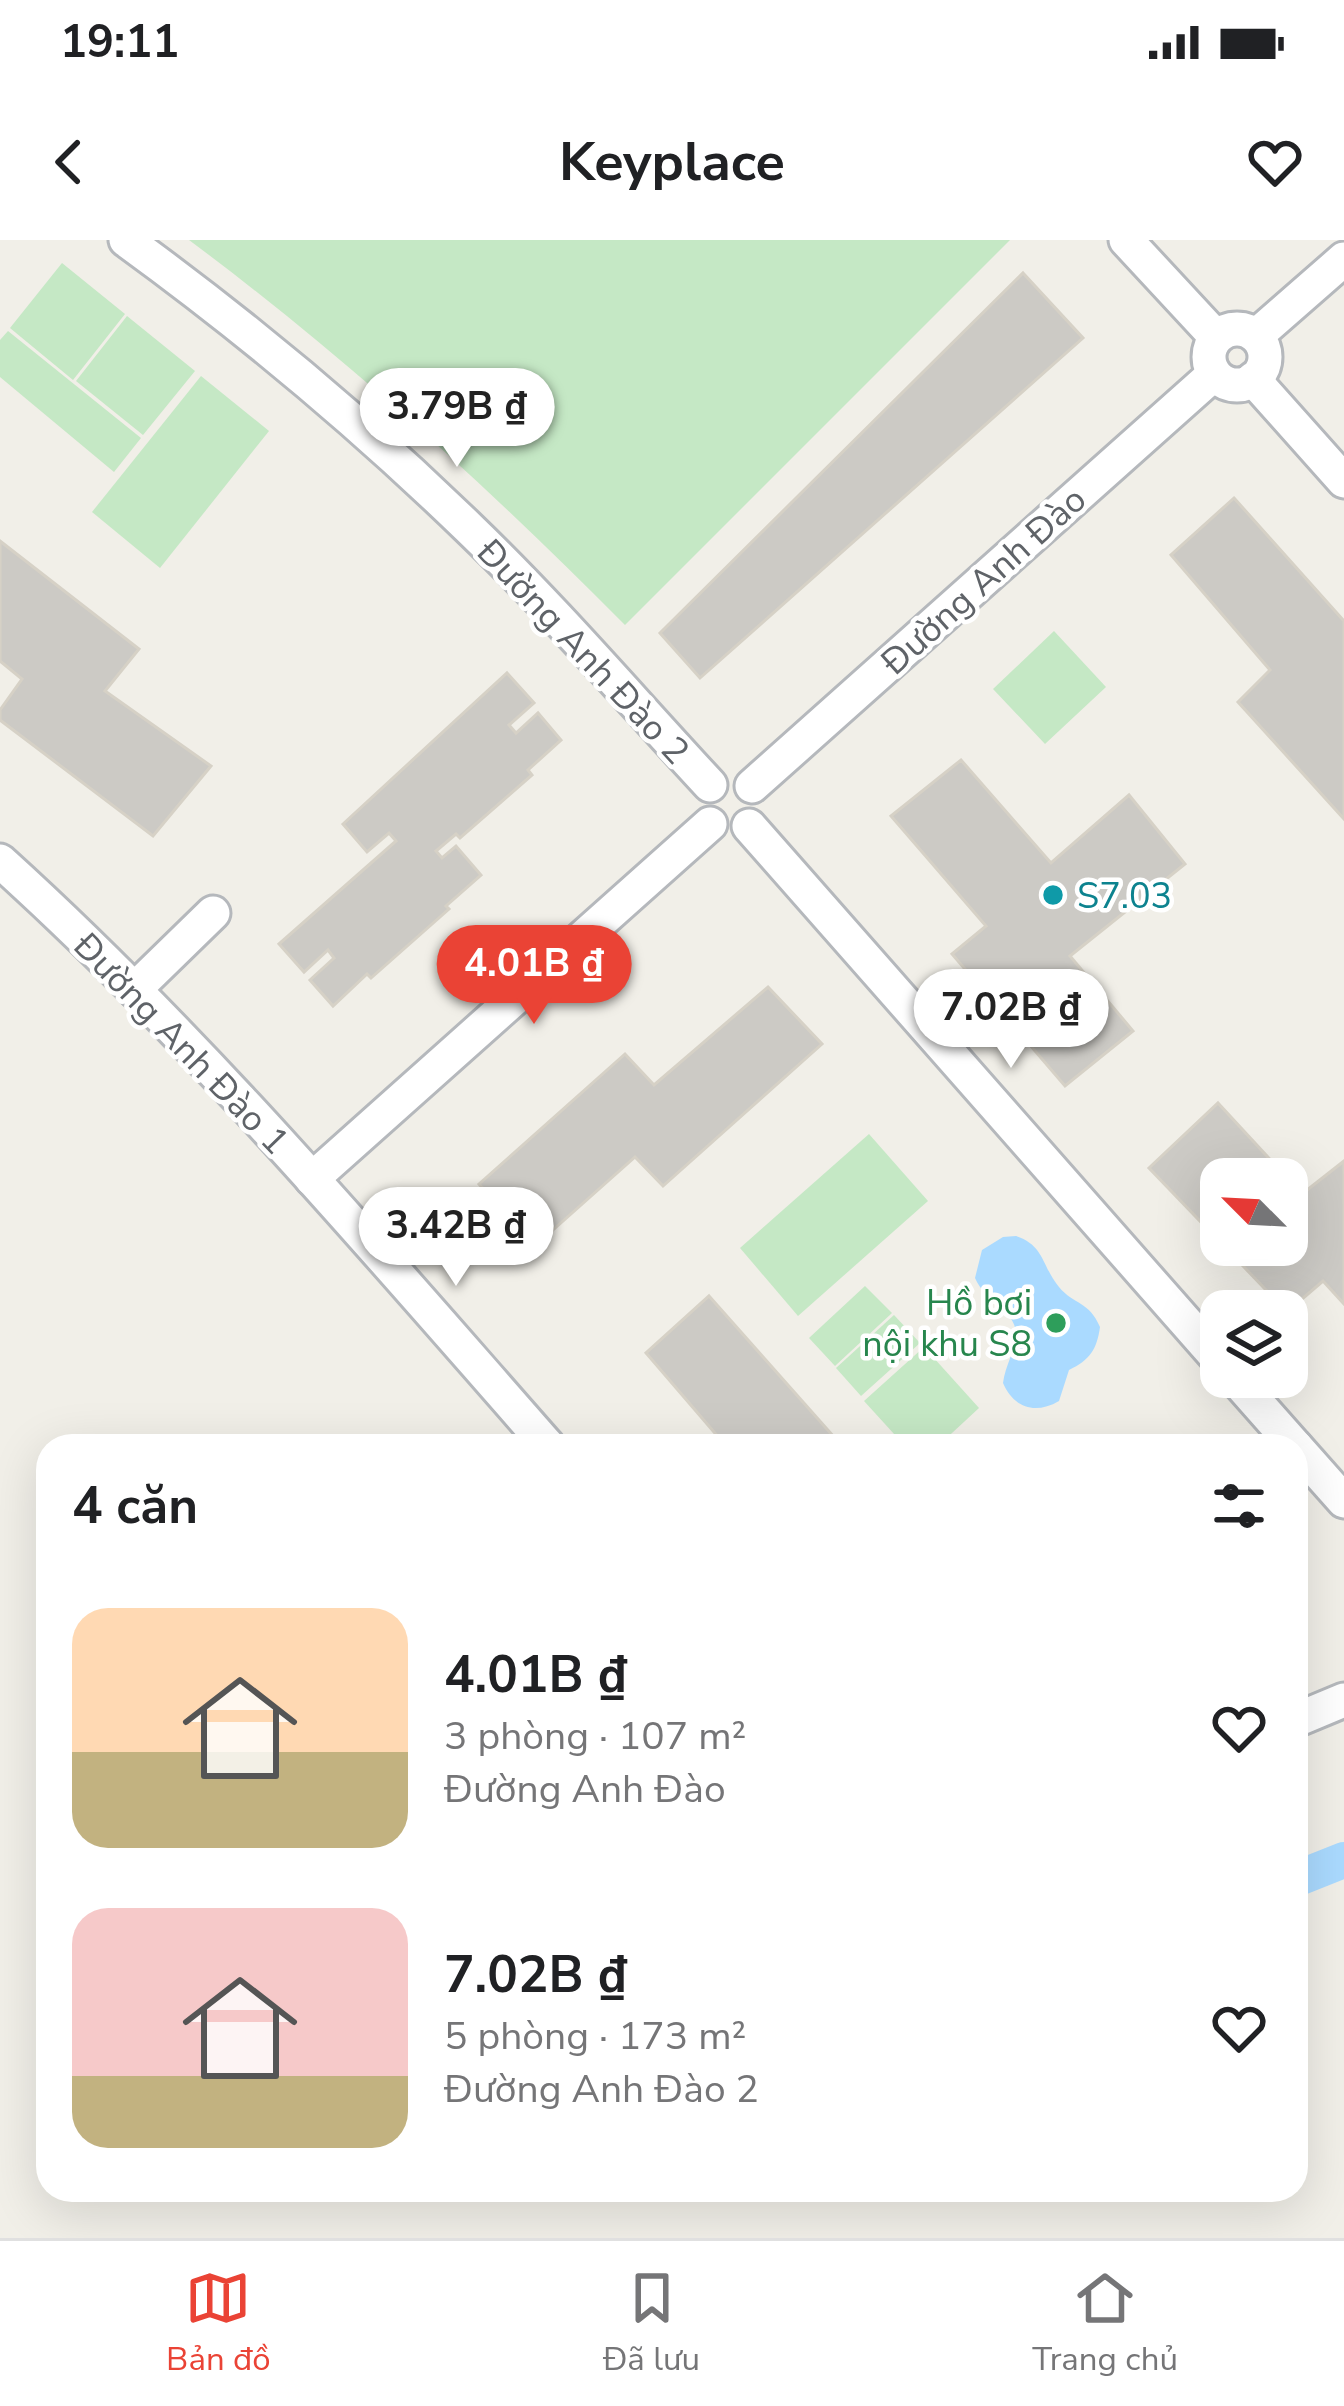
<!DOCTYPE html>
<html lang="vi">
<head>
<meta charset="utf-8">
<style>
  body { margin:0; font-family:"Nunito Sans",sans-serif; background:#f6f6f6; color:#202124; height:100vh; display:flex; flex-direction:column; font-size:45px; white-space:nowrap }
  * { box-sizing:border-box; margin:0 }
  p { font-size:39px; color:#757577 }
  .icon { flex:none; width:66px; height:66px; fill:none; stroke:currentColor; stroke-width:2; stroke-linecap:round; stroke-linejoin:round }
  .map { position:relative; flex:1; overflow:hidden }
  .drawer { position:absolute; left:36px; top:1194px; width:1272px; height:768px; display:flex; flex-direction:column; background:#fff; border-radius:36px; box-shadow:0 12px 48px #0002 }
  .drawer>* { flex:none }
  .needle { width:78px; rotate:294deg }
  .fabs { position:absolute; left:1200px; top:918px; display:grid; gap:24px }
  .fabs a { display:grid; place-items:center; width:108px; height:108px; border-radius:24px; background:#fff; box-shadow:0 12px 48px #0002; font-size:60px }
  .price { position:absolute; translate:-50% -102px; padding:0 27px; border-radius:42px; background:#fff; color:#222; font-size:39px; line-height:78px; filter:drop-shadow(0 3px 6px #0008) }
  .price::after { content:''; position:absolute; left:50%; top:72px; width:36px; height:27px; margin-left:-18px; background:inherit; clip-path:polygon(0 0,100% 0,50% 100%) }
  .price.current { background:#ea4335; color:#fff }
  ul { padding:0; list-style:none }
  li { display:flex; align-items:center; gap:36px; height:300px; padding:0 36px }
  li span { display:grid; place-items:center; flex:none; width:336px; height:240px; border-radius:36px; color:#555 }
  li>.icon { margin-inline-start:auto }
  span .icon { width:144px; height:144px; fill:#fffc; stroke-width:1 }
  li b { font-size:51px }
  h2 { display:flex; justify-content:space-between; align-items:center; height:144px; padding:0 36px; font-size:51px }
  .status { display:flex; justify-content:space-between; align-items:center; height:84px; padding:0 60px; background:#fff; direction:ltr }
  .status svg { height:33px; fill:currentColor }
  header { display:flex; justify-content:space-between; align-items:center; height:156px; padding:0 36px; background:#fff; font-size:54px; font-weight:700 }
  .menu { display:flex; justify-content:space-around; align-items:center; height:168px; border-top:3px solid #e0e0e0; background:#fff; font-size:33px; color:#757577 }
  .menu a { display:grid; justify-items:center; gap:6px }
  .menu .current { color:#ea4335 }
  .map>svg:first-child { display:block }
  .green { fill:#c5e8c5 }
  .water { fill:#aadaff }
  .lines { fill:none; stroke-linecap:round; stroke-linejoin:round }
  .canal { stroke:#aadaff; stroke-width:36 }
  .building { fill:#cccac5; stroke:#d6d1c6; stroke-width:3 }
  .street-casing { stroke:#b5b8bc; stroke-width:39 }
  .street { stroke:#fff; stroke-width:33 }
  .culture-dot { fill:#0f9aa8; stroke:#fff; stroke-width:4.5 }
  .leisure-dot { fill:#2e9e5b; stroke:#fff; stroke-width:4.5 }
  .labels { text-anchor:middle; stroke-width:9; stroke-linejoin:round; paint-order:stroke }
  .street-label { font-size:36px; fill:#5f6368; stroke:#fff }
  .culture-label { font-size:36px; fill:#0d838f; stroke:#fff; text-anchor:start }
  .leisure-label { font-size:36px; fill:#27864d; stroke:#fff; text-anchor:end }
</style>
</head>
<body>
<div class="status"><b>19:11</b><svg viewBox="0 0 49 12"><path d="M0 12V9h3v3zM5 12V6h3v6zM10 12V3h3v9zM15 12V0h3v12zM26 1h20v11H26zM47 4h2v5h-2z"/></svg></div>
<header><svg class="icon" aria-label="back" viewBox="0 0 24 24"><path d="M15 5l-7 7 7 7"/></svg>Keyplace<svg class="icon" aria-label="heart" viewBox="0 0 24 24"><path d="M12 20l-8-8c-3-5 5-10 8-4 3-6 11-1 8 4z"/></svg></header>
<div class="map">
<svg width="1344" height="1998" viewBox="0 0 1344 1998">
  <rect width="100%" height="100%" fill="#f1efe8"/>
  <g class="green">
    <path d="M189 0H1010L625 385C488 247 346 117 189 0Z"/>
    <path d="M62 23 125 74 73 140 10 88Z"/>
    <path d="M127 76 195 131 143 195 76 141Z"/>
    <path d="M8 91 141 198 114 232 0 137V100Z"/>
    <path d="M201 136 269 191 160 328 92 272Z"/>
    <path d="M1054 391 1106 447 1045 504 993 449Z"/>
    <path d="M869 894 928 961 798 1076 740 1008Z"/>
    <path d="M865 1046 892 1073 835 1126 809 1098Z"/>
    <path d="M894 1075 920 1103 861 1156 836 1128Z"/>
    <path d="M924 1107 979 1168 938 1206H905L864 1161Z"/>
  </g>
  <path class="water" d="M1016 996C1045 1006 1041 1025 1059 1047 1074 1065 1089 1061 1100 1087 1097 1109 1090 1120 1069 1130L1059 1161C1035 1175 1014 1168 1003 1143 1005 1126 1016 1109 1016 1093 1015 1070 985 1062 975 1038L982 1010 1003 997Z"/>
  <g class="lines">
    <path class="canal" d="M1296 1639 1344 1620"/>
  </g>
  <g class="building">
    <path d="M1023 33 1083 98 700 438 660 393Z"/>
    <path d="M1234 258 1344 381V579L1238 462 1270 430 1171 315Z"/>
    <path d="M0 301 139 409 105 451 211 526 153 596 0 480V470L22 439 0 421Z"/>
    <path d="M507 433 534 463 509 485 516 493 538 473 561 500 528 530 532 535 460 598 456 594 436 611 442 618 456 606 481 635 446 666 449 669 371 738 367 734 333 766 310 740 334 718 328 710 304 732 279 704 396 601 389 593 367 612 343 584Z"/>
    <path d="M961 520 1051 623 1129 555 1185 624 1070 716 1133 791 1065 846 952 714 986 686 891 576Z"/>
    <path d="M768 747 822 804 663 946 635 917 535 1006 479 944 625 814 654 845Z"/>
    <path d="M1218 863 1302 954 1344 921V1064L1323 1041 1287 1072 1223 1005H1287V939H1221V1003L1149 928Z"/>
    <path d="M709 1056 842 1206H726L646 1113Z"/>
  </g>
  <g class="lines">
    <g class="street-casing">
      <g id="street">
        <path d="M126 0C247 88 364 186 471 290 555 371 631 460 710 545"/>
        <path d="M1126 0 1216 97"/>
        <circle cx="1237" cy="117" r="28"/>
        <path d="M1256 96 1344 19"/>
        <path d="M1253 139 1344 241"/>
        <path d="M752 546 1214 134"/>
        <path d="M749 586 1221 1122"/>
        <path d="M0 621C198 800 372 1006 548 1206"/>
        <path d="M134 750 213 673"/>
        <path d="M312 939 710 584"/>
        <path d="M1234 1137 1295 1206"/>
        <path d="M1296 1207 1344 1261"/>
        <path d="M1296 1480 1344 1460"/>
      </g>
    </g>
    <use href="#street" class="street"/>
  </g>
  <circle class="culture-dot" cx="1053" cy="655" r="12"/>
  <circle class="leisure-dot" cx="1056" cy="1083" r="12"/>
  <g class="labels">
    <g class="street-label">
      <text transform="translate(983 340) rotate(-42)" y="13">Đường Anh Đào</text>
      <text transform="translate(584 411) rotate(47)" y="13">Đường Anh Đào 2</text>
      <text transform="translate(182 803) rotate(46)" y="13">Đường Anh Đào 1</text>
    </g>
    <g class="culture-label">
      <text x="1077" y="668">S7.03</text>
    </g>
    <g class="leisure-label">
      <text x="1032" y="1075">Hồ bơi<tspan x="1032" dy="41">nội khu S8</tspan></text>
    </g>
  </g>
</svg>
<div class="fabs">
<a><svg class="needle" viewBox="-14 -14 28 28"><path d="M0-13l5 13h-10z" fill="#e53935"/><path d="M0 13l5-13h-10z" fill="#757577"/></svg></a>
<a><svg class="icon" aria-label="layers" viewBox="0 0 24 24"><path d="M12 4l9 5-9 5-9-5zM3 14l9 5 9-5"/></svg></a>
</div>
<b class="price" style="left:457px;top:230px">3.79B ₫</b>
<b class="price current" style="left:534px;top:787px">4.01B ₫</b>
<b class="price" style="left:1011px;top:831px">7.02B ₫</b>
<b class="price" style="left:456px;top:1049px">3.42B ₫</b>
<section class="drawer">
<h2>4 căn<svg class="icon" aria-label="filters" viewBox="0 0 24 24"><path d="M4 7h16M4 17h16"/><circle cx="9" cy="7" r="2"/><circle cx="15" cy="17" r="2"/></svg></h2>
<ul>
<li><span style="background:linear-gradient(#ffd9b3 60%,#c2b280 0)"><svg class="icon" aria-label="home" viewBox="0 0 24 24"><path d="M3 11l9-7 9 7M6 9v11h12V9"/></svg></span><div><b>4.01B ₫</b><p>3 phòng · 107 m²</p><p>Đường Anh Đào</p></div><svg class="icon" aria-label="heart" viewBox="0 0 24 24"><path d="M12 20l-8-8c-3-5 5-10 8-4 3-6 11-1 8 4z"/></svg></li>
<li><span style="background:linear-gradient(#f6c9c9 70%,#c2b280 0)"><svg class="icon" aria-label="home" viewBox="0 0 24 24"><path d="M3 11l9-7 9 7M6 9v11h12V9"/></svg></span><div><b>7.02B ₫</b><p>5 phòng · 173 m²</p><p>Đường Anh Đào 2</p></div><svg class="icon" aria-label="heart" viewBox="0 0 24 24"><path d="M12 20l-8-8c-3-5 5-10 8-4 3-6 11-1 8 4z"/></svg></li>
</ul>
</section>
</div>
<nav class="menu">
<a class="current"><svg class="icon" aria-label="map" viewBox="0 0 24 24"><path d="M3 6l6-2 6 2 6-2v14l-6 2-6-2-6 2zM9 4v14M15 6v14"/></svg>Bản đồ</a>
<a><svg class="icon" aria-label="saved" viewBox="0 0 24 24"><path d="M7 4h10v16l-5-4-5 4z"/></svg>Đã lưu</a>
<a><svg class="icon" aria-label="home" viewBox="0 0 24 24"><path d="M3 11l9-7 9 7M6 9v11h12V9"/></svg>Trang chủ</a>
</nav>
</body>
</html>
